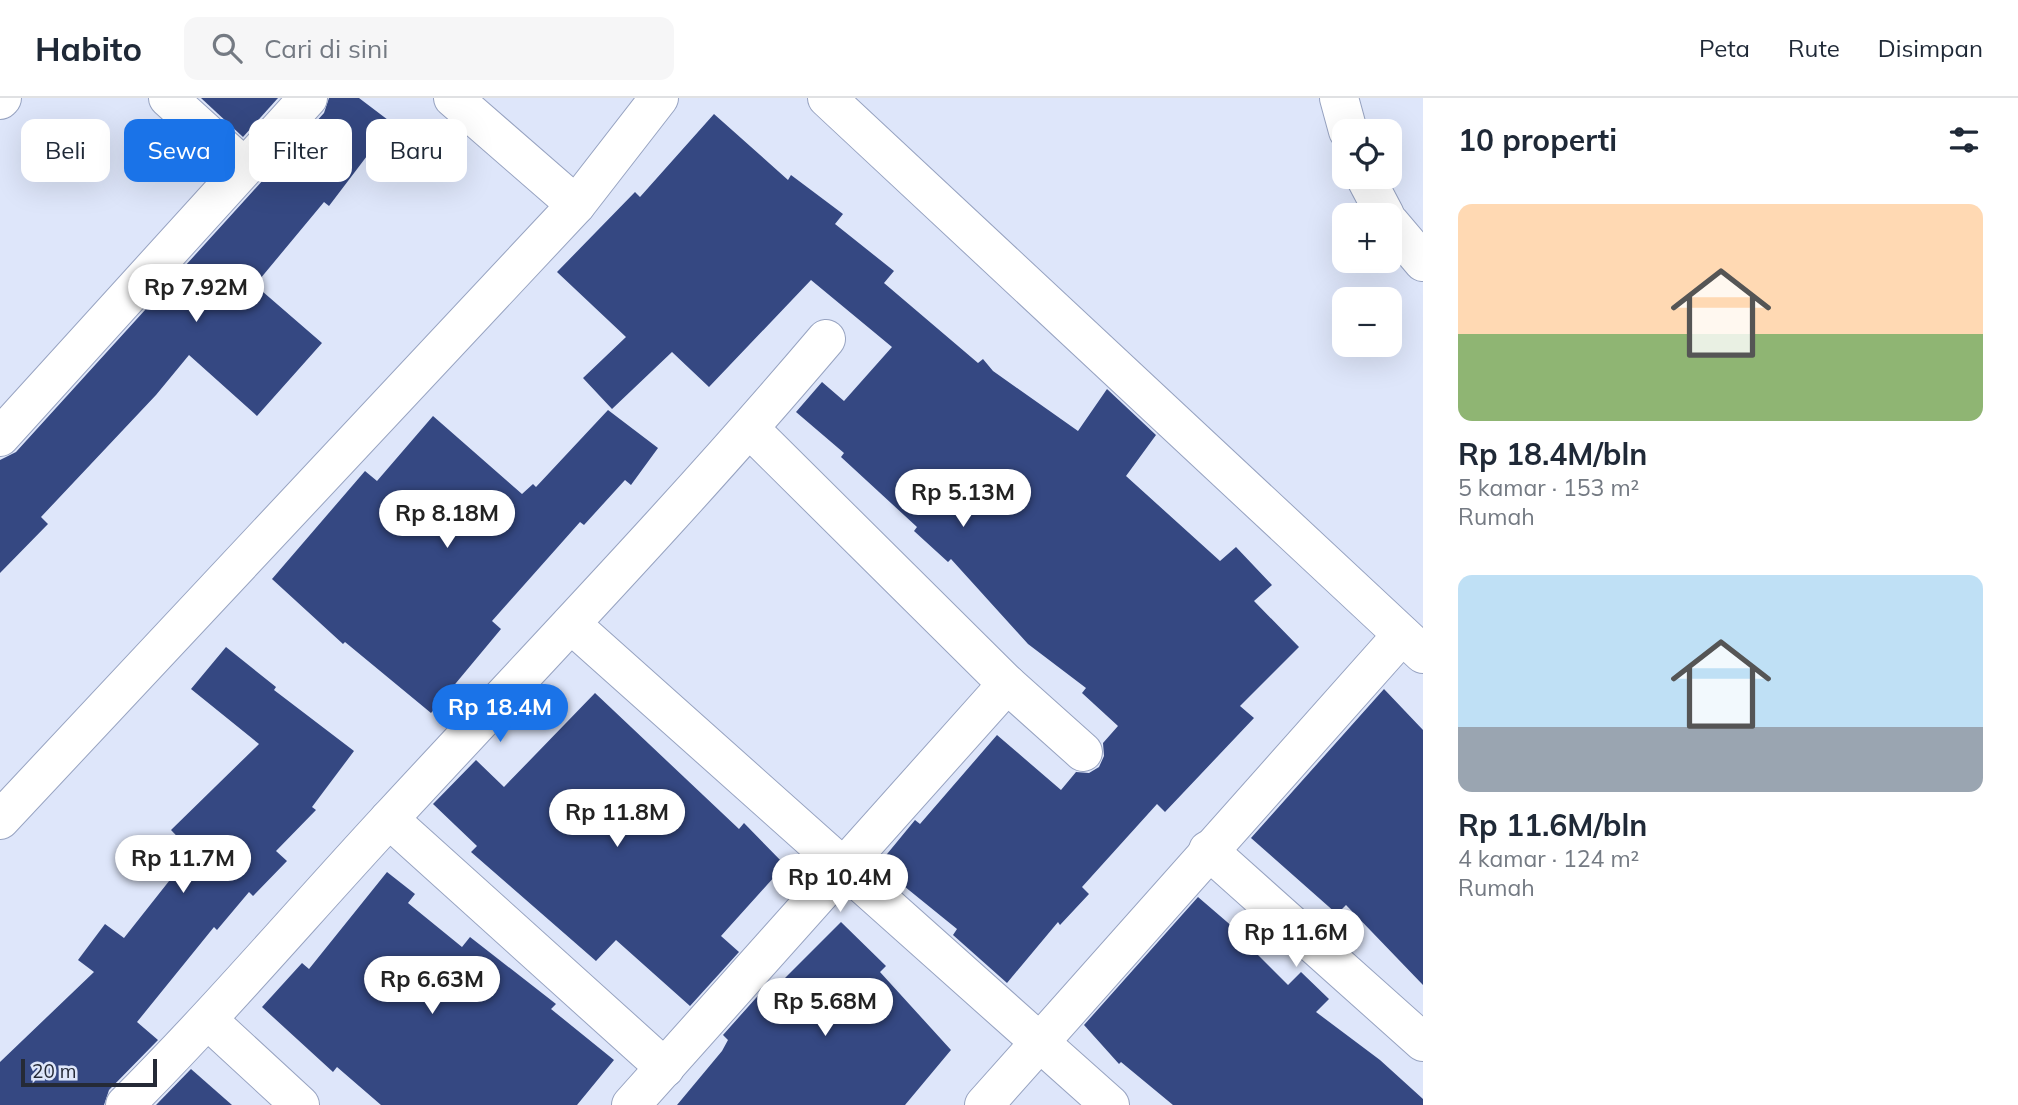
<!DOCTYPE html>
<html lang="id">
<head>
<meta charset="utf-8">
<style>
  body { margin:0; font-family:Mulish,sans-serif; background:#f6f6f7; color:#1f2937; height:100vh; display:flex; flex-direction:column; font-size:26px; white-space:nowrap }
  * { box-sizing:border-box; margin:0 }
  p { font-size:23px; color:#747a83 }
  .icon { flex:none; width:38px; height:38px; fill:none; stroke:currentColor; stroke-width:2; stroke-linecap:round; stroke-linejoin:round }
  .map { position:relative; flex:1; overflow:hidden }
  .sheet { display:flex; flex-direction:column; background:#fff; width:595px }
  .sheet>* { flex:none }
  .guide { position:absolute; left:21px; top:21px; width:665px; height:63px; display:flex; gap:14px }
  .tools { position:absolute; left:1332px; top:21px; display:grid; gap:14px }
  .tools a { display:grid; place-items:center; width:70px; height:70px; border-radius:14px; background:#fff; box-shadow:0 7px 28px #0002; font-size:35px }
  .scale { position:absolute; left:21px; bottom:18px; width:136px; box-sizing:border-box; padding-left:7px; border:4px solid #252a36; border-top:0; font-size:19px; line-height:24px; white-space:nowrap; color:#252a36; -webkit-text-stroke:5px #dee6fa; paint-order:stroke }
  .price { position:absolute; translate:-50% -60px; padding:0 16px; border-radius:24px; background:#fff; color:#222; font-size:23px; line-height:46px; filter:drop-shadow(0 2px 4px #0008) }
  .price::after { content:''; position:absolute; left:50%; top:42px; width:21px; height:16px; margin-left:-10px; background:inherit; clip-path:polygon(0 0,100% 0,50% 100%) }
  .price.selected { background:#1a73e8; color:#fff }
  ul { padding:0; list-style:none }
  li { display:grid; align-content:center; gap:14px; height:371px; padding:0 35px }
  li span { display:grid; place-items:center; height:217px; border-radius:14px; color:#555 }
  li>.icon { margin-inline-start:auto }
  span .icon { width:126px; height:126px; fill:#fffc; stroke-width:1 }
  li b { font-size:30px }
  h2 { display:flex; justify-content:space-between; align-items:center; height:84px; padding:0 35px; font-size:30px }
  .tag { padding:0 24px; border-radius:14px; background:#fff; box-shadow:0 7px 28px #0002; font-size:24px; line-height:63px }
  .tag.selected { background:#1a73e8; color:#fff }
  header { display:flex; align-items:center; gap:42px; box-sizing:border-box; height:98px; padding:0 35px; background:#fff; border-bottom:2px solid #e0e1e3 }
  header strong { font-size:33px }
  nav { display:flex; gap:38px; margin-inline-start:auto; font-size:24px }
  .search { width:490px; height:63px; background:#f6f6f7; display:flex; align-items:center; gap:18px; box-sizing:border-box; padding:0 24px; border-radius:14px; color:#747a83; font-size:26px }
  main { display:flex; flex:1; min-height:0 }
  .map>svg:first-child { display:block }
  .building { fill:#354882 }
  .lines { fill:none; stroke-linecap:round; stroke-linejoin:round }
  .minor-casing { stroke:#97a3c1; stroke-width:40 }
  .minor { stroke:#fff; stroke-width:38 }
</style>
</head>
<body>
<header>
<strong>Habito</strong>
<div class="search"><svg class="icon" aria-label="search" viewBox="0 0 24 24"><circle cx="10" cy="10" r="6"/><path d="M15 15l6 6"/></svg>Cari di sini</div>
<nav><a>Peta</a><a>Rute</a><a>Disimpan</a></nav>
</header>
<main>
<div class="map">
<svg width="1423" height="1007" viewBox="0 0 1423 1007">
  <rect width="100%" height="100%" fill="#dee6fa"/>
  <g class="building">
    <path d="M201 0H278L243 39Z"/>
    <path d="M329 0H359L392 25 329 108 324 104 255 187 322 245 257 318 189 257 156 297 41 419 48 426 0 475V362L16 354 324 15Z"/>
    <path d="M714 16 788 82 791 77 843 116 835 126 894 173 884 185 978 265 983 261 993 273 1078 333 1107 291 1156 337 1126 378 1220 463 1236 449 1272 487 1254 503 1299 549 1240 608 1254 620 1165 714 1157 706 1082 789 1089 796 1060 827 1058 824 1007 885 953 837 957 831 878 767 915 722 920 726 997 637 1061 692 1076 674 1089 675 1099 669 1104 658 1103 645 1118 628 1082 595 1086 590 1028 546 951 461 948 464 914 433 917 429 841 359 844 355 796 314 822 284 844 303 892 249 811 182 709 289 672 254 612 311 583 280 626 239 557 174 635 94 640 99Z"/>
    <path d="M608 312 658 350 631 387 625 382 584 427 580 424 492 523 501 531 431 615 345 544 343 546 272 481 365 373 377 383 433 318 522 396 533 386 536 389Z"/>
    <path d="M226 549 276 589 274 592 354 653 312 709 316 712 276 753 287 763 253 798 249 794 217 832 214 829 137 924 158 942 109 992 104 1007H0V964L94 874 78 862 105 826 124 840 192 754 171 732 259 646 191 591Z"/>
    <path d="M1384 591 1423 632V887L1346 807 1337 816 1251 740Z"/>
    <path d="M595 595 739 731 744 725 785 767 721 838 739 854 690 908 616 842 596 863 471 754 477 748 433 706 476 662 504 689Z"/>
    <path d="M387 774 415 796 408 805 462 849 470 839 556 906 551 911 614 962 577 1007H381L337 969 333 974 262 909 302 865 309 871Z"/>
    <path d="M1198 799 1241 836 1239 838 1288 887 1301 874 1329 901 1316 914 1380 962 1423 1001V1007H1173L1121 964 1119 966 1084 927Z"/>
    <path d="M841 824 886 868 880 874 951 952 905 1007H677L722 953 728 942 723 937 771 883 777 888Z"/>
    <path d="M191 971 232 1007H156Z"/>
  </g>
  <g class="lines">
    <g class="minor-casing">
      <g id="minor">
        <path d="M168 0 243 68"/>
        <path d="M453 0 576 107"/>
        <path d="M827 0 1423 556"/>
        <path d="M1339 0 1348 33"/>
        <path d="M0 2 2 0"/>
        <path d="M1365 79 1385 117"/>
        <path d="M1390 125 1423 164"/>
        <path d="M750 331 1007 586 1083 654"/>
        <path d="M0 339 308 0"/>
        <path d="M571 526 1110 1007"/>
        <path d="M389 721 665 970"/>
        <path d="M0 722 576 107 659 0"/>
        <path d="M1208 752 1423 944"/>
        <path d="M209 923 300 1007"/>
        <path d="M125 1007C218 914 302 815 391 719 537 561 687 405 826 241"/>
        <path d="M631 1007 1007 586"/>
        <path d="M984 1007 1402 537"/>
      </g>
    </g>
    <use href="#minor" class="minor"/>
  </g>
</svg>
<div class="tools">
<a><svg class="icon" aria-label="locate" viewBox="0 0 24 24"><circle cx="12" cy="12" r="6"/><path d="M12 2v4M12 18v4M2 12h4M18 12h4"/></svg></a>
<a>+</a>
<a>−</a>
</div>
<div class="scale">20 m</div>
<b class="price" style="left:196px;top:226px">Rp 7.92M</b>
<b class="price" style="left:963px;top:431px">Rp 5.13M</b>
<b class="price" style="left:447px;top:452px">Rp 8.18M</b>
<b class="price selected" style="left:500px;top:646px">Rp 18.4M</b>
<b class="price" style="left:617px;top:751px">Rp 11.8M</b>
<b class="price" style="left:183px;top:797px">Rp 11.7M</b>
<b class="price" style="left:840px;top:816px">Rp 10.4M</b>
<b class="price" style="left:1296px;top:871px">Rp 11.6M</b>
<b class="price" style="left:432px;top:918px">Rp 6.63M</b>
<b class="price" style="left:825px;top:940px">Rp 5.68M</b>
<div class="guide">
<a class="tag">Beli</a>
<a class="tag selected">Sewa</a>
<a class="tag">Filter</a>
<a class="tag">Baru</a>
</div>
</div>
<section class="sheet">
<h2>10 properti<svg class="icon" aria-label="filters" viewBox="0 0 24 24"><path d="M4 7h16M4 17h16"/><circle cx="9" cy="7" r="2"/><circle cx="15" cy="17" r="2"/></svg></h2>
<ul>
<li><span style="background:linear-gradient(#ffd9b3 60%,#8fb573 0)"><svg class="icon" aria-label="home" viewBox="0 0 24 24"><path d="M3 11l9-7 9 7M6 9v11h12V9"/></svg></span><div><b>Rp 18.4M/bln</b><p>5 kamar · 153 m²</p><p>Rumah</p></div></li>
<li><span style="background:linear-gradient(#bfe0f5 70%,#9aa5b1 0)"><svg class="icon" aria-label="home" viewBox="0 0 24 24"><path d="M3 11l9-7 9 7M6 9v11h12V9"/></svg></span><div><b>Rp 11.6M/bln</b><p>4 kamar · 124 m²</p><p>Rumah</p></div></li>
</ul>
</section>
</main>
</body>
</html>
